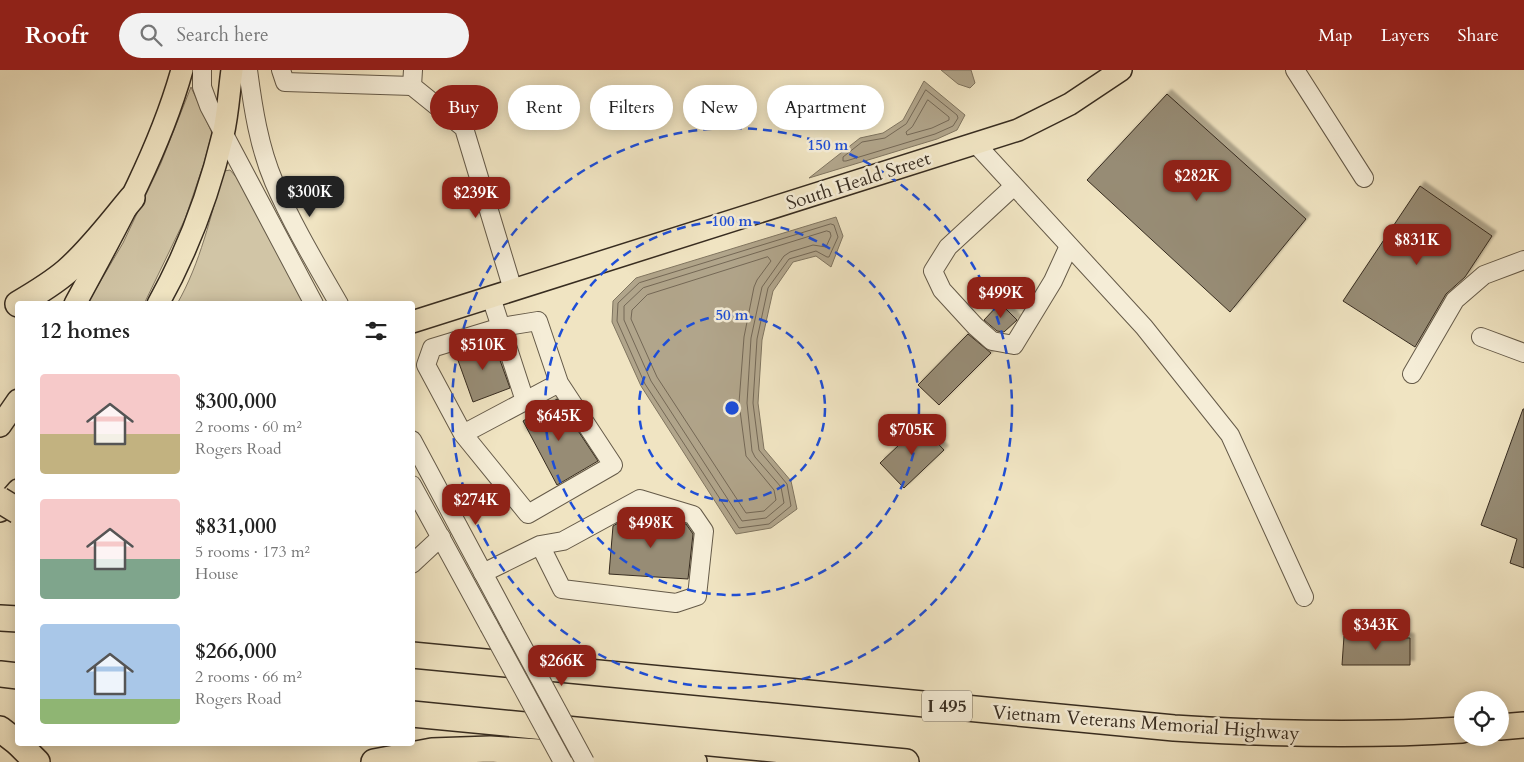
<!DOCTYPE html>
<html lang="en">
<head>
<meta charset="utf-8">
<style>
  body { margin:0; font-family:Cardo,serif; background:#f2f2f2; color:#222; height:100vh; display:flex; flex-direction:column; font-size:19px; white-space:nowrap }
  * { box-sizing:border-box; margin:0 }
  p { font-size:16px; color:#767676 }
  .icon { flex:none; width:28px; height:28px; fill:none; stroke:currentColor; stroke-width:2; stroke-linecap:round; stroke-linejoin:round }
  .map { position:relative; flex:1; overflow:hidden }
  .panel { position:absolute; left:15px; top:231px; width:400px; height:445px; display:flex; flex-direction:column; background:#fff; border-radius:5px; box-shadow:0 2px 12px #0003 }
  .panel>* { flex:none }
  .guide { position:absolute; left:430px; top:15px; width:475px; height:45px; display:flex; gap:10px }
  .fabs { position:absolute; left:1454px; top:621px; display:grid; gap:10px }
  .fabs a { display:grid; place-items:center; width:55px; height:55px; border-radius:50%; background:#fff; box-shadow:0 2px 12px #0003; font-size:25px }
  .price { position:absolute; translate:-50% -42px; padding:0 11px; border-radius:10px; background:#8f2418; color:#fff; font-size:16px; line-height:32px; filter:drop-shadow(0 1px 2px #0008) }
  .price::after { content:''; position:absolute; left:50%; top:30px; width:15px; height:11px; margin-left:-8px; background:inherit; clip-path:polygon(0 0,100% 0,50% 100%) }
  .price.current { background:#222; color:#fff }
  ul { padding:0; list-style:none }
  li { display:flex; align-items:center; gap:15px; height:125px; padding:0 25px }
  li span { display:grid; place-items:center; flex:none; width:140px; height:100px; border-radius:5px; color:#555 }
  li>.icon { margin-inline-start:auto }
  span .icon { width:60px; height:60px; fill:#fffc; stroke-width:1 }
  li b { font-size:21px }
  h2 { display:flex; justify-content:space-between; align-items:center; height:60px; padding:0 25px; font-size:21px }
  .chip { padding:0 18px; border-radius:22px; background:#fff; box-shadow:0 2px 12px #0003; font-size:18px; line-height:45px }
  .chip.current { background:#8f2418; color:#fff }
  header { display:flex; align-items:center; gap:30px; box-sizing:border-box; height:70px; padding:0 25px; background:#8f2418; color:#fff }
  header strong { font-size:24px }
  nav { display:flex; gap:28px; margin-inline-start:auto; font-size:18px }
  .search { width:350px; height:45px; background:#f2f2f2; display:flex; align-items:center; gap:12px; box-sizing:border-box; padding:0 18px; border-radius:28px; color:#767676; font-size:19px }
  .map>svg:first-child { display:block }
  .green { fill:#d1c5a6; stroke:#847863 }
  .water { fill:#b1a58b; stroke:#807560 }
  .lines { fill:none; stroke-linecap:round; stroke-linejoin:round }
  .shore { stroke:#746856; stroke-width:1 }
  .building { fill:#978c74; stroke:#372c20; filter:url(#shadow) }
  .minor-casing { stroke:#655a48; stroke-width:20 }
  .major-casing { stroke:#372c20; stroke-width:24 }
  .highway-casing { stroke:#372c20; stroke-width:28 }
  .minor { stroke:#f5edd7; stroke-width:18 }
  .major { stroke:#f0e4c2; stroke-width:21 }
  .highway { stroke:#f0e4c2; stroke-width:25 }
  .minor-bridge-casing { stroke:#655a48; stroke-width:20; stroke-linecap:butt }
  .highway-bridge-casing { stroke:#372c20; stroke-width:28; stroke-linecap:butt }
  .minor-bridge { stroke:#f5edd7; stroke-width:18 }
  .highway-bridge { stroke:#f0e4c2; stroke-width:25 }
  .ring { fill:none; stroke:#1d4ed8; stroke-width:2.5; stroke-dasharray:9 6 }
  .labels { text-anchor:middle; stroke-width:5; stroke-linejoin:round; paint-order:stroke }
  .shield { fill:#f5edd7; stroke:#706657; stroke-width:1 }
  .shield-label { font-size:18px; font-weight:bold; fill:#372c20 }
  .street-label { font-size:19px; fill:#372c20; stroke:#f5edd7 }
  .centre { fill:#1d4ed8; stroke:#f5edd7; stroke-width:2.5 }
  .ring-label { font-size:15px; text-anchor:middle; font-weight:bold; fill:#1d4ed8; stroke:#f5edd7; stroke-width:5; stroke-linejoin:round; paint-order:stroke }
</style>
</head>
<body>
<header>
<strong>Roofr</strong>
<div class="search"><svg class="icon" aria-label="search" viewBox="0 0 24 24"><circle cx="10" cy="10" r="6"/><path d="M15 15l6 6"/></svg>Search here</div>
<nav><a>Map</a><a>Layers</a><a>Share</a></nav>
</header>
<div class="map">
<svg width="1524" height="692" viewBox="0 0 1524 692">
  <defs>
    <filter id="shadow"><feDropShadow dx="4.5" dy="-4.5" stdDeviation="1" flood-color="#0004"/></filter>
  </defs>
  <rect width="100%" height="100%" fill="#f0e4c2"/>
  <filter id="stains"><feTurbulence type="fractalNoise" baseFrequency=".004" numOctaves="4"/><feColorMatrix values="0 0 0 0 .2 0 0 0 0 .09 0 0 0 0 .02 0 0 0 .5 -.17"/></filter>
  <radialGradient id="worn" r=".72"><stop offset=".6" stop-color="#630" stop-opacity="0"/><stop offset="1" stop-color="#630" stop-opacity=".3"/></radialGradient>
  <g class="green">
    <path d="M191 17 212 63 204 93 185 149 144 234H87L123 173 161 93Z"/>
    <path d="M230 100 237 108 305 234H177C201 192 210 147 224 101Z"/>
  </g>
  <g class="water">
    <path d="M941 0H971L975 13 970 18 958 14Z"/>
    <path d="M924 11 965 45 957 60 937 69 809 108 860 68 883 63 903 50Z"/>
    <path d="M836 147 843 166 831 197 816 186 793 192 773 221 762 270 758 333 764 379 791 411 797 439 771 458 736 464 641 316 612 252 613 231 636 208Z"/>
  </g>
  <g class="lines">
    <g class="shore">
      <path d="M926 20 957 45 958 48 953 56 935 64 846 91H843V87L862 72 885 68 906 54Z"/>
      <path d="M928 30 949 47V50L932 58 907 65 906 62 912 57Z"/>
      <path d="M831 154 834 155 838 167 829 187H827L816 181 789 189 768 218 757 269 753 333 759 380 787 414 791 436 769 454 739 458 645 314 617 251 618 233 639 213Z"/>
      <path d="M827 161 830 162 831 166 826 177 813 175 790 182 784 186 762 217 751 268 747 333 752 381 755 387 781 417 784 433 766 448 742 451 651 311 624 250V236L643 218Z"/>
      <path d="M768 187 771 191 757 210 754 217 744 267 739 333 746 386 774 420 776 430 764 441 746 443 657 307 631 249 632 240 647 225Z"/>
    </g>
  </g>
  <g class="building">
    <path d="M1167 24 1306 149 1230 242 1087 110Z"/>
    <path d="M1420 116 1492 166 1465 207 1446 224 1415 277 1343 231Z"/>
    <path d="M1000 233 1017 250 1004 262 997 261 984 250Z"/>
    <path d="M968 264 991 283 939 335 918 315Z"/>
    <path d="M493 271 510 318 473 332 455 282Z"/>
    <path d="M557 329 598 391 557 415 523 351Z"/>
    <path d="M1523 339H1524V498L1510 493 1517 469 1481 455Z"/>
    <path d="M920 355 944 380 904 418 880 393Z"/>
    <path d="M625 449 686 454 693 464 688 509 609 504 613 456Z"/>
    <path d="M1344 566 1410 568V595H1342Z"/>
  </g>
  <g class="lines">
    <g class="minor-casing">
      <g id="minor">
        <path d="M202 0V17L209 36 314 234"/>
        <path d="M248 0C253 38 259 77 274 112 292 154 316 194 339 234"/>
        <path d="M281 0 285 12 412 16"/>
        <path d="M413 0 412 16 464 58 513 220"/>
        <path d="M1295 0 1364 108"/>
        <path d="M975 73 1144 257 1230 365 1304 527"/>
        <path d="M1014 116 948 177 933 201 942 220 975 256 992 271 1014 275 1053 211 1069 176"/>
        <path d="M491 227 525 331"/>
        <path d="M1481 267 1524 283"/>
        <path d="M1412 304 1455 230 1484 205 1524 190"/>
        <path d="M463 364 559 313 613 395 528 444 463 364 426 295 432 278 501 257 538 251 559 313"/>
        <path d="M412 370 512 557"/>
        <path d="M412 415 489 556"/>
        <path d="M412 494 441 467"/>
        <path d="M483 503 540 475 563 471 640 429 693 445 704 461 697 526 676 533 562 519 540 475"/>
      </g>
    </g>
    <g class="major-casing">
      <g id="major">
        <path d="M75 234C116 159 159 82 182 0"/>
        <path d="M158 234C188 180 209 124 223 65 228 44 229 21 232 0"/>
        <path d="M412 252 1018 60 1070 34 1121 0"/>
        <path d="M0 356 18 330"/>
        <path d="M0 441 18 420"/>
      </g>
    </g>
    <g class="highway-casing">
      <g id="highway">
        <path d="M18 234C35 224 52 214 67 201 92 179 111 153 132 128"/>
        <path d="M0 548 18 549"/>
        <path d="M412 585 1174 658C1270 664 1366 666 1462 660"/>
        <path d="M0 604 18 606"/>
        <path d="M412 644 906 692"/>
        <path d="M1500 657 1524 655"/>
        <path d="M0 659 18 673"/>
        <path d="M19 674 37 692"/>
        <path d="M374 692 432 681 490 679 694 692"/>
      </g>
    </g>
    <use href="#minor" class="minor"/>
    <use href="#major" class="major"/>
    <use href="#highway" class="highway"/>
    <g class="minor-bridge-casing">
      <g id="minor-bridge">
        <path d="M489 556 563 692"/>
        <path d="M512 557 585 692"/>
      </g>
    </g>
    <g class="highway-bridge-casing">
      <path id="highway-bridge" d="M0 430 18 441"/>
    </g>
    <use href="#minor-bridge" class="minor-bridge"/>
    <use href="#highway-bridge" class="highway-bridge"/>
  </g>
  <g class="ring">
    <circle cx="732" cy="338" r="93"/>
    <circle cx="732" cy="338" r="187"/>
    <circle cx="732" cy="338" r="280"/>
  </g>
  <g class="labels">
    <rect class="shield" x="922" y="620.5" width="50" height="31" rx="4"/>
    <g class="shield-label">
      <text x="947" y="642">I 495</text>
    </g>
    <g class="street-label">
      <text transform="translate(858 110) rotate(-18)" y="7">South Heald Street</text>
      <text transform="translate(1146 652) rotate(4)" y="7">Vietnam Veterans Memorial Highway</text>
    </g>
  </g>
  <circle cx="732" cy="338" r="8" class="centre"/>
  <g class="ring-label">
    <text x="828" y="80">150 m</text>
    <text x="732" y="156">100 m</text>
    <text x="732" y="250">50 m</text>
  </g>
  <rect width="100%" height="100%" filter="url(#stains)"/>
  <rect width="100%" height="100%" fill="url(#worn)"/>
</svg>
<div class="fabs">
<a><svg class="icon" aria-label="locate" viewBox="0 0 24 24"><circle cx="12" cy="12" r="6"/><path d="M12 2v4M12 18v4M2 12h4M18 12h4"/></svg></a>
</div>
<b class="price" style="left:1197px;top:132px">$282K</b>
<b class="price current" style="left:310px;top:148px">$300K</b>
<b class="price" style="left:476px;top:149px">$239K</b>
<b class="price" style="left:1417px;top:196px">$831K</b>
<b class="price" style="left:1001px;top:249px">$499K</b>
<b class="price" style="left:483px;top:301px">$510K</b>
<b class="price" style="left:559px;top:372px">$645K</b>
<b class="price" style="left:912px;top:386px">$705K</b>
<b class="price" style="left:476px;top:456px">$274K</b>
<b class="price" style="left:651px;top:479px">$498K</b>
<b class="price" style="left:1376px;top:581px">$343K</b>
<b class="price" style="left:562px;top:617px">$266K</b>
<div class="guide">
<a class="chip current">Buy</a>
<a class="chip">Rent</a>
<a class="chip">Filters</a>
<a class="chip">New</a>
<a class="chip">Apartment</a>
</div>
<section class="panel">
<h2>12 homes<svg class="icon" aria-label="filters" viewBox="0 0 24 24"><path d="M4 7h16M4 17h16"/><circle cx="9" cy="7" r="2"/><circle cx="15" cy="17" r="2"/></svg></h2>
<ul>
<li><span style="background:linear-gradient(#f6c9c9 60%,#c2b280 0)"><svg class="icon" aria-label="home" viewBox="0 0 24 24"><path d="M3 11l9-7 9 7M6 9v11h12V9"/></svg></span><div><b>$300,000</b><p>2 rooms · 60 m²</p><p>Rogers Road</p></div></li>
<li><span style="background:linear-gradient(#f6c9c9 60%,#7fa58c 0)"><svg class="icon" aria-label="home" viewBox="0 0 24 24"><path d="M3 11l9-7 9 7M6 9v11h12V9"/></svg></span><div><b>$831,000</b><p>5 rooms · 173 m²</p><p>House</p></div></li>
<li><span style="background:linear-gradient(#a9c7e8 75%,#8fb573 0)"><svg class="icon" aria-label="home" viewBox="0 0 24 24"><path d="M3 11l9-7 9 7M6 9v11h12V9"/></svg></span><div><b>$266,000</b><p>2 rooms · 66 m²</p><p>Rogers Road</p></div></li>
</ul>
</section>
</div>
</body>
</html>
